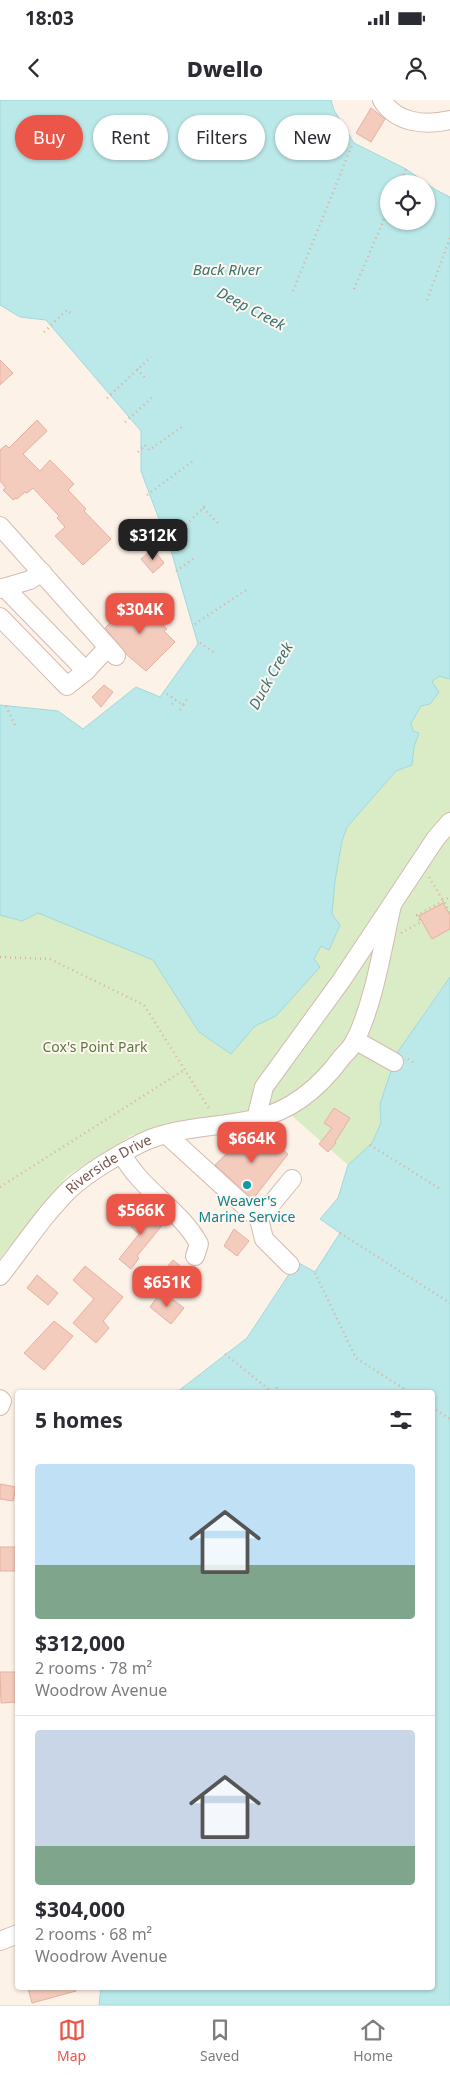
<!DOCTYPE html>
<html lang="en">
<head>
<meta charset="utf-8">
<style>
  body { margin:0; font-family:"Noto Sans",sans-serif; background:#f2f2f3; color:#2b2b33; height:100vh; display:flex; flex-direction:column; font-size:19px; white-space:nowrap }
  * { box-sizing:border-box; margin:0 }
  p { font-size:16px; color:#7c7c81 }
  .icon { flex:none; width:28px; height:28px; fill:none; stroke:currentColor; stroke-width:2; stroke-linecap:round; stroke-linejoin:round }
  .map { position:relative; flex:1; overflow:hidden }
  .side { position:absolute; left:15px; top:1290px; width:420px; height:600px; display:flex; flex-direction:column; background:#fff; border-radius:5px; box-shadow:0 1px 4px #0004 }
  .side>* { flex:none }
  .banner { position:absolute; left:15px; top:15px; width:420px; height:45px; display:flex; gap:10px }
  .buttons { position:absolute; left:380px; top:75px; display:grid; gap:10px }
  .buttons a { display:grid; place-items:center; width:55px; height:55px; border-radius:50%; background:#fff; box-shadow:0 1px 4px #0004; font-size:25px }
  .price { position:absolute; translate:-50% -42px; padding:0 11px; border-radius:10px; background:#eb5649; color:#fff; font-size:16px; line-height:32px; filter:drop-shadow(0 1px 2px #0008) }
  .price::after { content:''; position:absolute; left:50%; top:30px; width:15px; height:11px; margin-left:-8px; background:inherit; clip-path:polygon(0 0,100% 0,50% 100%) }
  .price.selected { background:#222; color:#fff }
  ul { padding:0; list-style:none }
  li { display:grid; align-content:center; gap:10px; height:265px; padding:0 20px }
  li+li { border-top:1px solid #e1e1e2 }
  li span { display:grid; place-items:center; height:155px; border-radius:5px; color:#555 }
  li>.icon { margin-inline-start:auto }
  span .icon { width:90px; height:90px; fill:#fffc; stroke-width:1 }
  li b { font-size:21px }
  h2 { display:flex; justify-content:space-between; align-items:center; height:60px; padding:0 20px; font-size:21px }
  .tag { padding:0 18px; border-radius:22px; background:#fff; box-shadow:0 1px 4px #0004; font-size:18px; line-height:45px }
  .tag.selected { background:#eb5649; color:#fff }
  .status { display:flex; justify-content:space-between; align-items:center; height:35px; padding:0 25px; background:#fff; direction:ltr }
  .status svg { height:14px; fill:currentColor }
  header { display:flex; justify-content:space-between; align-items:center; height:65px; padding:0 20px; background:#fff; font-size:22px; font-weight:800 }
  .dock { display:flex; justify-content:space-around; align-items:center; height:70px; border-top:1px solid #e1e1e2; background:#fff; font-size:14px; color:#7c7c81 }
  .dock a { display:grid; justify-items:center; gap:2px }
  .dock .selected { color:#eb5649 }
  .map>svg:first-child { display:block }
  .green { fill:#daecc5 }
  .water { fill:#bbe8e8; stroke:#a0d9da; fill-rule:evenodd }
  .building { fill:#f4ccbe; stroke:#e7af9e }
  .lines { fill:none; stroke-linecap:round; stroke-linejoin:round }
  .minor-casing { stroke:#d3baaf; stroke-width:20 }
  .path { stroke:#d9afa0; stroke-width:2.5; stroke-dasharray:1 4; stroke-linecap:butt }
  .minor { stroke:#fff; stroke-width:18 }
  .culture-dot { fill:#0f9aa8; stroke:#fff6ef; stroke-width:2 }
  .labels { text-anchor:middle; stroke-width:4; stroke-linejoin:round; paint-order:stroke }
  .park-label { font-size:14px; fill:#58793f; stroke:#fff6ef }
  .street-label { font-size:14px; fill:#79544a; stroke:#fff6ef }
  .culture-label { font-size:14px; fill:#0d838f; stroke:#fff6ef }
  .water-label { font-size:15px; font-style:italic; fill:#3a7576; stroke:#fff6ef }
</style>
</head>
<body>
<div class="status"><b>18:03</b><svg viewBox="0 0 49 12"><path d="M0 12V9h3v3zM5 12V6h3v6zM10 12V3h3v9zM15 12V0h3v12zM26 1h20v11H26zM47 4h2v5h-2z"/></svg></div>
<header><svg class="icon" aria-label="back" viewBox="0 0 24 24"><path d="M15 5l-7 7 7 7"/></svg>Dwello<svg class="icon" aria-label="person" viewBox="0 0 24 24"><circle cx="12" cy="8" r="4"/><path d="M4 21q1-7 8-7t8 7"/></svg></header>
<div class="map">
<svg width="450" height="1905" viewBox="0 0 450 1905">
  <rect width="100%" height="100%" fill="#fdf2e8"/>
  <path class="green" d="M439 576 450 579V877L418 922 380 1004 381 1023 372 1043 348 1065 292 1016 276 1020 231 1017 132 1035 67 1076 0 1159V815L22 821 38 813 153 860 199 932 251 931 255 926 276 916 319 867 314 859 321 846 329 850 340 825 332 814 335 781 342 741 347 727 396 671 412 665 414 647 419 633 413 631 411 623 432 582Z"/>
  <g class="water">
    <path d="M0 0H331L334 10 354 43 406 69 436 90 450 97V579L439 576 432 582 439 592 430 604 421 606 411 623 413 631 419 633 414 647 412 665 396 671 347 727 342 741 335 781 332 814 340 825 329 850 321 846 314 859 320 867 276 916 255 926 231 954 199 932 153 860 38 813 22 821 0 815V605L58 611 83 629 136 587 160 597 198 544 172 454 141 371V331L46 220 20 217 0 205ZM389 84H426V121H389Z"/>
    <path d="M450 877V1905H99L101 1888H432V1292H177L247 1238 297 1162 315 1172 340 1133 320 1119 338 1098 348 1065 372 1043 381 1023 380 1004 397 953Z"/>
  </g>
  <g class="building">
    <path d="M371 8 385 19 371 42 356 33Z"/>
    <path d="M0 260 13 273 0 285Z"/>
    <path d="M37 320 47 331 23 354 40 371 50 360 74 384 68 390 86 409 84 411 111 439 83 465 55 436 65 427 57 418 59 416 33 388 27 393 25 392 17 399 16 398 13 400 3 390 6 388 0 381V350L6 345 9 348Z"/>
    <path d="M153 449 164 463 153 473 141 459Z"/>
    <path d="M134 499 157 523 159 521 167 529 164 531 175 542 146 571 126 554 105 528Z"/>
    <path d="M104 585 113 592 101 607 92 597Z"/>
    <path d="M443 803 450 815V829L432 839 419 816Z"/>
    <path d="M334 1008 350 1018 335 1042 336 1043 328 1052 319 1044 332 1028 324 1023Z"/>
    <path d="M263 1034 288 1054 253 1099 215 1065 241 1040 251 1048Z"/>
    <path d="M143 1106 164 1123 137 1156 139 1158 131 1169 119 1159 139 1134 131 1127 139 1118 136 1115Z"/>
    <path d="M234 1129 249 1141 237 1156 224 1146Z"/>
    <path d="M173 1160 185 1170 174 1182 162 1173Z"/>
    <path d="M85 1166 123 1197 103 1221 109 1228 96 1243 73 1223 94 1199 73 1180Z"/>
    <path d="M37 1175 58 1193 48 1205 27 1188Z"/>
    <path d="M162 1191 184 1208 171 1224 150 1207Z"/>
    <path d="M54 1221 73 1236 44 1270 24 1253Z"/>
    <path d="M0 1384 16 1387 13 1401 0 1399Z"/>
    <rect x="0" y="1447" width="18" height="24"/>
    <path d="M0 1572H18V1602L1 1603Z"/>
    <path d="M28 1888H76V1891L32 1903Z"/>
  </g>
  <g class="lines">
    <g class="minor-casing">
      <g id="minor">
        <path d="M382 0C396 23 425 26 450 20"/>
        <path d="M0 426 116 556"/>
        <path d="M0 489 30 480 42 472"/>
        <path d="M6 489 86 571"/>
        <path d="M0 517 67 586 86 571 108 547"/>
        <path d="M355 940 394 962"/>
        <path d="M256 1019 264 987 341 881 436 738 450 722"/>
        <path d="M167 1035 259 1119 292 1079"/>
        <path d="M122 1054C141 1090 180 1109 199 1144L195 1156"/>
        <path d="M259 1119 264 1139 290 1165"/>
        <path id="s1" d="M0 1176C23 1147 44 1114 71 1088 89 1072 119 1054 141 1043 176 1026 217 1028 255 1019 292 1011 320 987 342 957 347 952 353 946 356 939 375 898 382 849 392 805"/>
        <path d="M0 1299 2 1301 0 1306"/>
        <path d="M0 1841 18 1834"/>
      </g>
    </g>
    <g class="path">
      <path d="M399 84 406 69"/>
      <path d="M354 189 389 108"/>
      <path d="M293 191 353 43"/>
      <path d="M427 200 450 138"/>
      <path d="M44 232 67 210 73 215"/>
      <path d="M137 269 145 278"/>
      <path d="M107 298 151 257"/>
      <path d="M125 322 154 296"/>
      <path d="M138 352 145 345 149 350 182 327"/>
      <path d="M147 395 193 361"/>
      <path d="M203 408 219 424"/>
      <path d="M165 446 207 404"/>
      <path d="M176 471 196 457"/>
      <path d="M195 524 246 490"/>
      <path d="M200 543 215 553"/>
      <path d="M167 594 183 605 187 599"/>
      <path d="M172 604 176 600"/>
      <path d="M6 606 16 627"/>
      <path d="M180 610 183 605"/>
      <path d="M429 777 450 812"/>
      <path d="M401 833 421 822 417 815 450 797"/>
      <path d="M0 857 50 859 144 905 210 1010"/>
      <path d="M408 959 415 963"/>
      <path d="M370 1045 442 1090"/>
      <path d="M0 1087 184 970"/>
      <path d="M340 1133 450 1203"/>
      <path d="M315 1173 356 1258 409 1292"/>
      <path d="M225 1254 272 1292"/>
      <path d="M273 1292 278 1286"/>
      <path d="M432 1307 450 1319"/>
    </g>
    <use href="#minor" class="minor"/>
  </g>
  <circle class="culture-dot" cx="247" cy="1085" r="5"/>
  <g class="labels">
    <g class="park-label">
      <text x="95" y="952">Cox's Point Park</text>
    </g>
    <g class="street-label">
      <text dy="5" stroke="none"><textPath href="#s1" startOffset="158">Riverside Drive</textPath></text>
    </g>
    <g class="culture-label">
      <text x="247" y="1106">Weaver's<tspan x="247" dy="16">Marine Service</tspan></text>
    </g>
    <g class="water-label">
      <text x="227" y="175">Back River</text>
      <text transform="translate(251 209) rotate(28)" y="5">Deep Creek</text>
      <text transform="translate(271 576) rotate(-61)" y="5">Duck Creek</text>
    </g>
  </g>
</svg>
<div class="buttons">
<a><svg class="icon" aria-label="locate" viewBox="0 0 24 24"><circle cx="12" cy="12" r="6"/><path d="M12 2v4M12 18v4M2 12h4M18 12h4"/></svg></a>
</div>
<b class="price selected" style="left:153px;top:461px">$312K</b>
<b class="price" style="left:140px;top:535px">$304K</b>
<b class="price" style="left:252px;top:1064px">$664K</b>
<b class="price" style="left:141px;top:1136px">$566K</b>
<b class="price" style="left:167px;top:1208px">$651K</b>
<div class="banner">
<a class="tag selected">Buy</a>
<a class="tag">Rent</a>
<a class="tag">Filters</a>
<a class="tag">New</a>
</div>
<section class="side">
<h2>5 homes<svg class="icon" aria-label="filters" viewBox="0 0 24 24"><path d="M4 7h16M4 17h16"/><circle cx="9" cy="7" r="2"/><circle cx="15" cy="17" r="2"/></svg></h2>
<ul>
<li><span style="background:linear-gradient(#bfe0f5 65%,#7fa58c 0)"><svg class="icon" aria-label="home" viewBox="0 0 24 24"><path d="M3 11l9-7 9 7M6 9v11h12V9"/></svg></span><div><b>$312,000</b><p>2 rooms · 78 m²</p><p>Woodrow Avenue</p></div></li>
<li><span style="background:linear-gradient(#c9d6e8 75%,#7fa58c 0)"><svg class="icon" aria-label="home" viewBox="0 0 24 24"><path d="M3 11l9-7 9 7M6 9v11h12V9"/></svg></span><div><b>$304,000</b><p>2 rooms · 68 m²</p><p>Woodrow Avenue</p></div></li>
</ul>
</section>
</div>
<nav class="dock">
<a class="selected"><svg class="icon" aria-label="map" viewBox="0 0 24 24"><path d="M3 6l6-2 6 2 6-2v14l-6 2-6-2-6 2zM9 4v14M15 6v14"/></svg>Map</a>
<a><svg class="icon" aria-label="saved" viewBox="0 0 24 24"><path d="M7 4h10v16l-5-4-5 4z"/></svg>Saved</a>
<a><svg class="icon" aria-label="home" viewBox="0 0 24 24"><path d="M3 11l9-7 9 7M6 9v11h12V9"/></svg>Home</a>
</nav>
</body>
</html>
